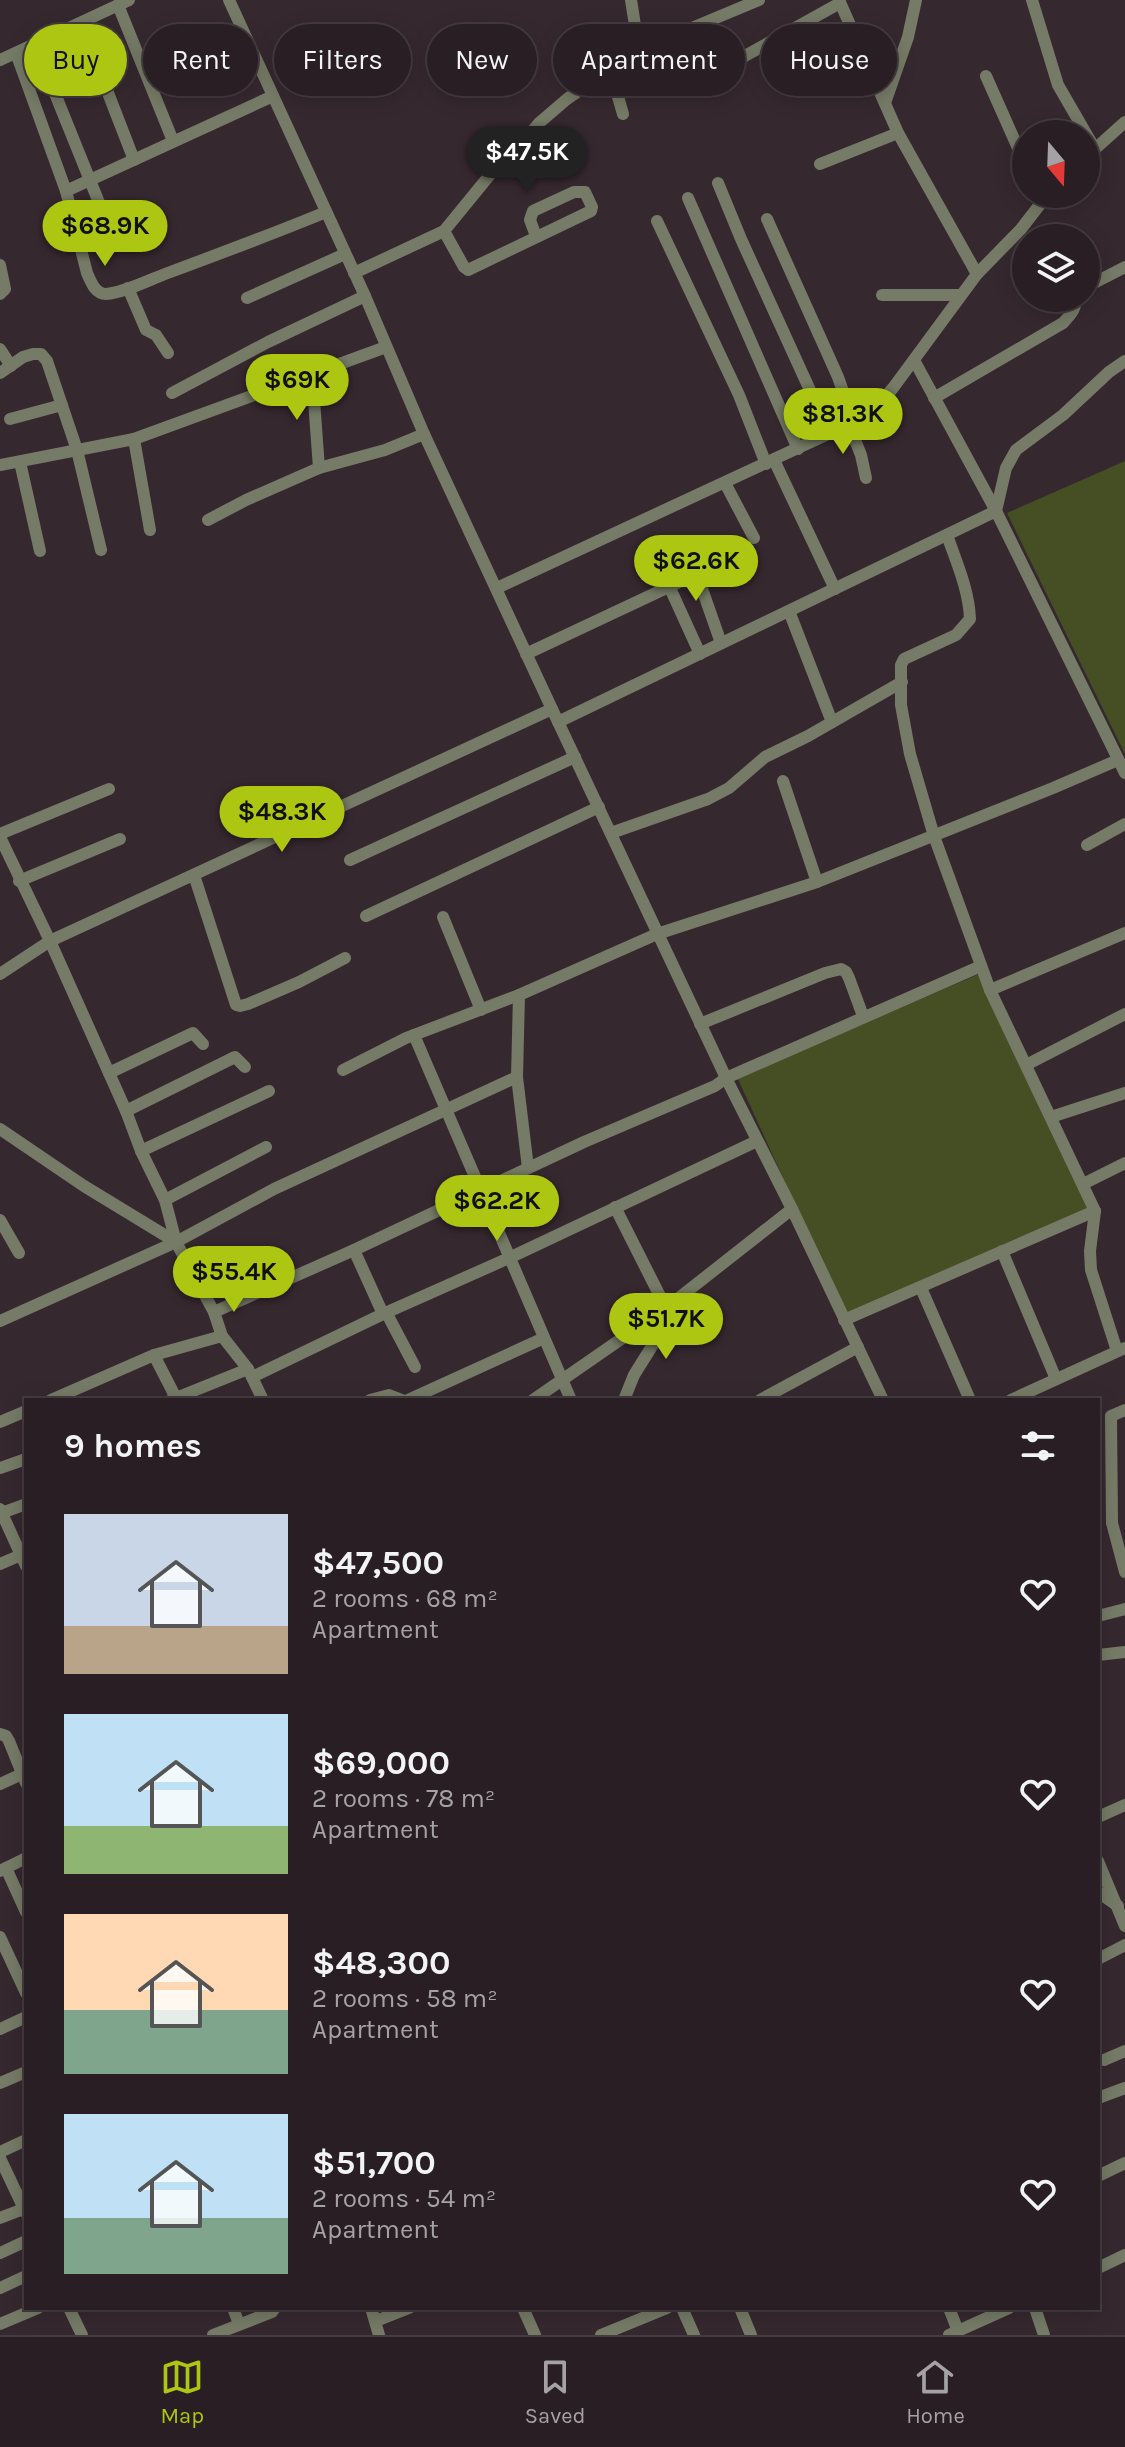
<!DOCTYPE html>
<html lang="en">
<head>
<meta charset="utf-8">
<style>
  body { margin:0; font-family:Karla,sans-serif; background:#30272b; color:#f1f3f6; height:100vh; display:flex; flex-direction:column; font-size:30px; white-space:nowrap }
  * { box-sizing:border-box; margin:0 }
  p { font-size:26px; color:#a5a2a6 }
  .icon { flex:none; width:44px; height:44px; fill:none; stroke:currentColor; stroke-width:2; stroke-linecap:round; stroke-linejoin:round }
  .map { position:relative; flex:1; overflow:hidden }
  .side { position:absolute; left:24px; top:1398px; width:1076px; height:912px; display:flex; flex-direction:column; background:#281e23; border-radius:0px; box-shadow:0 4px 20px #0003,0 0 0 2px #443c41 }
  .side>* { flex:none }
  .guide { position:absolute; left:24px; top:24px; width:1078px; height:72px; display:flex; gap:16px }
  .needle { width:52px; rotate:161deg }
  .tools { position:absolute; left:1012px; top:120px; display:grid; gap:16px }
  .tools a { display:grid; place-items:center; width:88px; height:88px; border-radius:50%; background:#281e23; box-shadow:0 4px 20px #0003,0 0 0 2px #443c41; font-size:40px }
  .price { position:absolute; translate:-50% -68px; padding:0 18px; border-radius:28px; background:#acc611; color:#111; font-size:26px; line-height:52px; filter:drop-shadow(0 2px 4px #0008) }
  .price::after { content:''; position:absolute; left:50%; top:48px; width:24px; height:18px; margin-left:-12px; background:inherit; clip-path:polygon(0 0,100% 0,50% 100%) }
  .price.on { background:#222; color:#fff }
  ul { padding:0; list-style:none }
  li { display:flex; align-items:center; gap:24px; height:200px; padding:0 40px }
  li span { display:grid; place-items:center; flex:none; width:224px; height:160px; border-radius:0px; color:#555 }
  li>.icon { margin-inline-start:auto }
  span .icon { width:96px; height:96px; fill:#fffc; stroke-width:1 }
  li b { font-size:34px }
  h2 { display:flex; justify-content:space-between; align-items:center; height:96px; padding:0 40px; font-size:34px }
  .pill { padding:0 28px; border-radius:36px; background:#281e23; box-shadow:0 4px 20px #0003,0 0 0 2px #443c41; font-size:28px; line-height:72px }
  .pill.on { background:#acc611; color:#111 }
  .dock { display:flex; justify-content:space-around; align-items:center; height:112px; border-top:2px solid #443c41; background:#281e23; font-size:22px; color:#a5a2a6 }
  .dock a { display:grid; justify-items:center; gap:4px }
  .dock .on { color:#acc611 }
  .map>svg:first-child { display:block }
  .green { fill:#464e23 }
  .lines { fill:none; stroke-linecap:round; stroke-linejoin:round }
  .minor { stroke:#757b66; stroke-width:12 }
</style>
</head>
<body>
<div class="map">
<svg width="1125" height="2335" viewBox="0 0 1125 2335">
  <rect width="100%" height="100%" fill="#36282f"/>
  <g class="green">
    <path d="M1125 461V754L1007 513Z"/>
    <path d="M984 972 1092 1214 849 1322 737 1077Z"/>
  </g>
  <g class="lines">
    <g class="minor">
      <path d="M229 0 365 296 424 434 552 709 726 1078 792 1209 883 1400"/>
      <path d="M631 0 639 50"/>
      <path d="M839 0 898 133 977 274"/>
      <path d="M1032 0 1058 85 1095 149"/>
      <path d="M118 5 173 141"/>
      <path d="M78 24 98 67 134 160"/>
      <path d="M35 44 104 215 98 225 77 237"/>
      <path d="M16 53 66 191 87 273C91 282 95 294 106 294 123 293 149 280 165 274 219 254 273 234 326 212"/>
      <path d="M743 57 840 3"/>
      <path d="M0 60 129 0"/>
      <path d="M610 69 623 114"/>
      <path d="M986 76 1026 166"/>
      <path d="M885 103 908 37 916 0"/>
      <path d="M1086 157 1125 122"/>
      <path d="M820 164 898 133"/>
      <path d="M718 183 741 239 830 434"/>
      <path d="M66 191 273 96"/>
      <path d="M688 198 798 449"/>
      <path d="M767 219 838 377 854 423"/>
      <path d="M657 221 739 395 766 464"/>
      <path d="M444 231 464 267 468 270 591 211 592 207 585 192H574L533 211 530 220 536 236"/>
      <path d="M0 265 5 289 0 294"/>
      <path d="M354 273 444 231 493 171 520 146 539 123 567 99 610 69 639 50 759 0"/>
      <path d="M1086 287 1125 267"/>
      <path d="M128 288 146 330 156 335 168 353"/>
      <path d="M882 295H961"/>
      <path d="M247 298 345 254"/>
      <path d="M0 349 11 366"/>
      <path d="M914 360 996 511 1125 773"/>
      <path d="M0 373 23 357 33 354H41L47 361 77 450 101 550"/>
      <path d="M312 373 319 468"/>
      <path d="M172 393 268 342 365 296"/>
      <path d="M934 398 1063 323C1070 315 1077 309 1075 298"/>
      <path d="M10 419 62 405"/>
      <path d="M849 425 861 455 866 478"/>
      <path d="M134 439 150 530"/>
      <path d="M774 460 835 589"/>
      <path d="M20 462 40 551"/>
      <path d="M0 465 134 439 386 347"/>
      <path d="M725 483 754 538"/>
      <path d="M208 520 246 500 319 468 385 450 424 434"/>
      <path d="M947 535C956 561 969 590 970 619L956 635 904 659 901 665V705L910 754 934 836 990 990 1095 1211 1090 1251 1091 1270 1117 1351"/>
      <path d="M660 566 700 654"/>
      <path d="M497 588 871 414 893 388 977 274 1021 229 1048 194"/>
      <path d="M789 611 832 722"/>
      <path d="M526 654 692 576 700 583 721 643"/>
      <path d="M558 722 996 511 1006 468 1016 450 1063 415 1109 372 1125 361"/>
      <path d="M783 781 817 882"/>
      <path d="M611 833 708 799 729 788 765 757 808 736 902 682"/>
      <path d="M0 834 109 789"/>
      <path d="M0 837 50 941 126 1111 141 1151 165 1200 176 1242 214 1312 222 1336 248 1369 263 1400"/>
      <path d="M1087 845 1125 824"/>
      <path d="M350 860 575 757"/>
      <path d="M194 875 236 1005 240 1006 248 1004 299 982 345 958"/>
      <path d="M19 881 120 839"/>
      <path d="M366 916 599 807"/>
      <path d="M443 917 481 1010"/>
      <path d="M0 974 50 941 552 709"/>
      <path d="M990 990 1125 933"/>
      <path d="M700 1024 825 973 841 969 846 972 849 978 863 1016"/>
      <path d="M414 1035 571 1400"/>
      <path d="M1026 1065 1125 1014"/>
      <path d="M343 1070 406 1038 519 995"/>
      <path d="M109 1073 193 1033 203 1044"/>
      <path d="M126 1111 235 1057 245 1067"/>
      <path d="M1051 1117 1125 1093"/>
      <path d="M0 1129 84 1186 176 1242"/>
      <path d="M141 1151 269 1091"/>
      <path d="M528 1168 517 1077 519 995 657 934 817 882 1053 788 1118 760"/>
      <path d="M1083 1184 1125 1163"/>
      <path d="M165 1200 266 1147"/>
      <path d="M615 1207 666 1308"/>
      <path d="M0 1220 19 1253"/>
      <path d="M354 1250 383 1314"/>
      <path d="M1002 1251 1056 1379"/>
      <path d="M921 1288 970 1400"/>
      <path d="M214 1312 354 1250 584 1142 715 1086 726 1078 981 966"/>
      <path d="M386 1312 415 1367"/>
      <path d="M844 1320 1095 1211"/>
      <path d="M0 1321 176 1242 274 1189 517 1077"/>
      <path d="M154 1355 177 1400"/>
      <path d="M252 1377 383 1314 509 1258 757 1141"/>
      <path d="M51 1400 154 1355 222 1336"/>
      <path d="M171 1400 248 1369"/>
      <path d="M370 1400 389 1395 402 1400"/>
      <path d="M408 1400 544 1338"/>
      <path d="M533 1400 666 1308 792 1209"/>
      <path d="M624 1400 634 1375 659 1335 661 1312"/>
      <path d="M760 1400 858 1347"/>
      <path d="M1011 1400 1125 1348"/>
      <path d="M1125 1410 1111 1416 1112 1523 1125 1572"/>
      <path d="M0 1422 26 1411"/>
      <path d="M0 1468 26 1459"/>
      <path d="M0 1509 26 1566"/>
      <path d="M2 1513 26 1504"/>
      <path d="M0 1564 21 1555"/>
      <path d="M1098 1616 1125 1609"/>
      <path d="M1098 1655 1125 1652"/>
      <path d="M0 1734 6 1736 9 1741 26 1783"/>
      <path d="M0 1784 22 1774"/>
      <path d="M1098 1817 1125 1805"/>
      <path d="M1098 1861 1125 1926"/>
      <path d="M6 1868 26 1912"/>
      <path d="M0 1871 26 1858"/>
      <path d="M1098 1892 1118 1906"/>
      <path d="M0 1937 26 1993"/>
      <path d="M1098 1959 1125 1945"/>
      <path d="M0 2029 26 2017"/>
      <path d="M1104 2060 1125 2051"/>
      <path d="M0 2083 26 2072"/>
      <path d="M1098 2098 1125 2088"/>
      <path d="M0 2152 26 2140"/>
      <path d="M0 2158 26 2213"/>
      <path d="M1098 2176 1125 2163"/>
      <path d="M0 2218 26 2208"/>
      <path d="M0 2253 26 2241"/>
      <path d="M1098 2268 1125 2255"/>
      <path d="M0 2288 26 2276"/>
      <path d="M69 2308 82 2335"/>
      <path d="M233 2308 239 2324"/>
      <path d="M371 2308 379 2335"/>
      <path d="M523 2308 535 2335"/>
      <path d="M682 2308 694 2335"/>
      <path d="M740 2308 751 2335"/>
      <path d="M949 2308 958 2331"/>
      <path d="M1035 2308 1044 2335"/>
      <path d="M376 2321 409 2308"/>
      <path d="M0 2324 38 2308"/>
      <path d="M213 2335 272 2312 275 2308"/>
      <path d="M601 2335 667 2308"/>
      <path d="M949 2335 1009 2308"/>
    </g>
  </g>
</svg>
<div class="tools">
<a><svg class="needle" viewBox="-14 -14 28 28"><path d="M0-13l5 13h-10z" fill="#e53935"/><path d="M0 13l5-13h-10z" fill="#a5a2a6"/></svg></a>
<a><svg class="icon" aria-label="layers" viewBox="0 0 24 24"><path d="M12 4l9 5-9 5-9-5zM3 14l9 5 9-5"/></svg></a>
</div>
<b class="price on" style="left:527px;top:194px">$47.5K</b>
<b class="price" style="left:105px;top:268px">$68.9K</b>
<b class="price" style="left:297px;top:422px">$69K</b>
<b class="price" style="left:843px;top:456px">$81.3K</b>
<b class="price" style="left:696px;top:603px">$62.6K</b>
<b class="price" style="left:282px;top:854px">$48.3K</b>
<b class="price" style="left:497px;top:1243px">$62.2K</b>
<b class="price" style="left:234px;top:1314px">$55.4K</b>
<b class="price" style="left:666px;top:1361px">$51.7K</b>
<div class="guide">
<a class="pill on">Buy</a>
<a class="pill">Rent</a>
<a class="pill">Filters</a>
<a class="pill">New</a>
<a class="pill">Apartment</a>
<a class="pill">House</a>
</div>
<section class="side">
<h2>9 homes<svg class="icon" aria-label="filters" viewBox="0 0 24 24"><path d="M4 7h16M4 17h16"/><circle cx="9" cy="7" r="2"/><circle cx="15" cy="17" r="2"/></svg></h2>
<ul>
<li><span style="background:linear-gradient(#c9d6e8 70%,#b9a48a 0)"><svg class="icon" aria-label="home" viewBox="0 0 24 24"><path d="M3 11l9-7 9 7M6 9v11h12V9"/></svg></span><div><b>$47,500</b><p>2 rooms · 68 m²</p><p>Apartment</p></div><svg class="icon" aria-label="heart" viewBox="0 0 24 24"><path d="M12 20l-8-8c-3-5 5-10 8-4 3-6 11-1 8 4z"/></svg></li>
<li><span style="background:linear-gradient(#bfe0f5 70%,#8fb573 0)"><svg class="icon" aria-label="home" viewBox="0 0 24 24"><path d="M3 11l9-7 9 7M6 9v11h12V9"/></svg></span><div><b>$69,000</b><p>2 rooms · 78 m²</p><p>Apartment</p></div><svg class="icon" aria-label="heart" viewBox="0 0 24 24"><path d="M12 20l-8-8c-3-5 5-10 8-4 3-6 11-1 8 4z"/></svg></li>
<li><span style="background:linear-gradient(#ffd9b3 60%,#7fa58c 0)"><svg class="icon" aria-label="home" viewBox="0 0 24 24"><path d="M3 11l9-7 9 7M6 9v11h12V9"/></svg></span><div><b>$48,300</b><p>2 rooms · 58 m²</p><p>Apartment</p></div><svg class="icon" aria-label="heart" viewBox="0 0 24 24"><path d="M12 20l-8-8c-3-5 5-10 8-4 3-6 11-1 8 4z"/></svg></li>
<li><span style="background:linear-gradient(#bfe0f5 65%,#7fa58c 0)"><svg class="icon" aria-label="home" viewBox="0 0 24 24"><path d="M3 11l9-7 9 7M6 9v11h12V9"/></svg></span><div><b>$51,700</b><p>2 rooms · 54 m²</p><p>Apartment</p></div><svg class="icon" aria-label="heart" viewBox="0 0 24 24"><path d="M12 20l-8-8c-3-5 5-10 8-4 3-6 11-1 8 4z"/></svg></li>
</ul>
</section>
</div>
<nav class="dock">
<a class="on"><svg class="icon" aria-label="map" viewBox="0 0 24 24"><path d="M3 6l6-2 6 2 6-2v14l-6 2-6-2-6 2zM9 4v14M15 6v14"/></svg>Map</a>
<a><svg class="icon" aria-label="saved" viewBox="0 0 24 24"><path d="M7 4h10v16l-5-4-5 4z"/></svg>Saved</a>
<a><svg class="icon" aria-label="home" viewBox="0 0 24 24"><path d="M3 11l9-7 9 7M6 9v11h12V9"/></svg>Home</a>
</nav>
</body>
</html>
